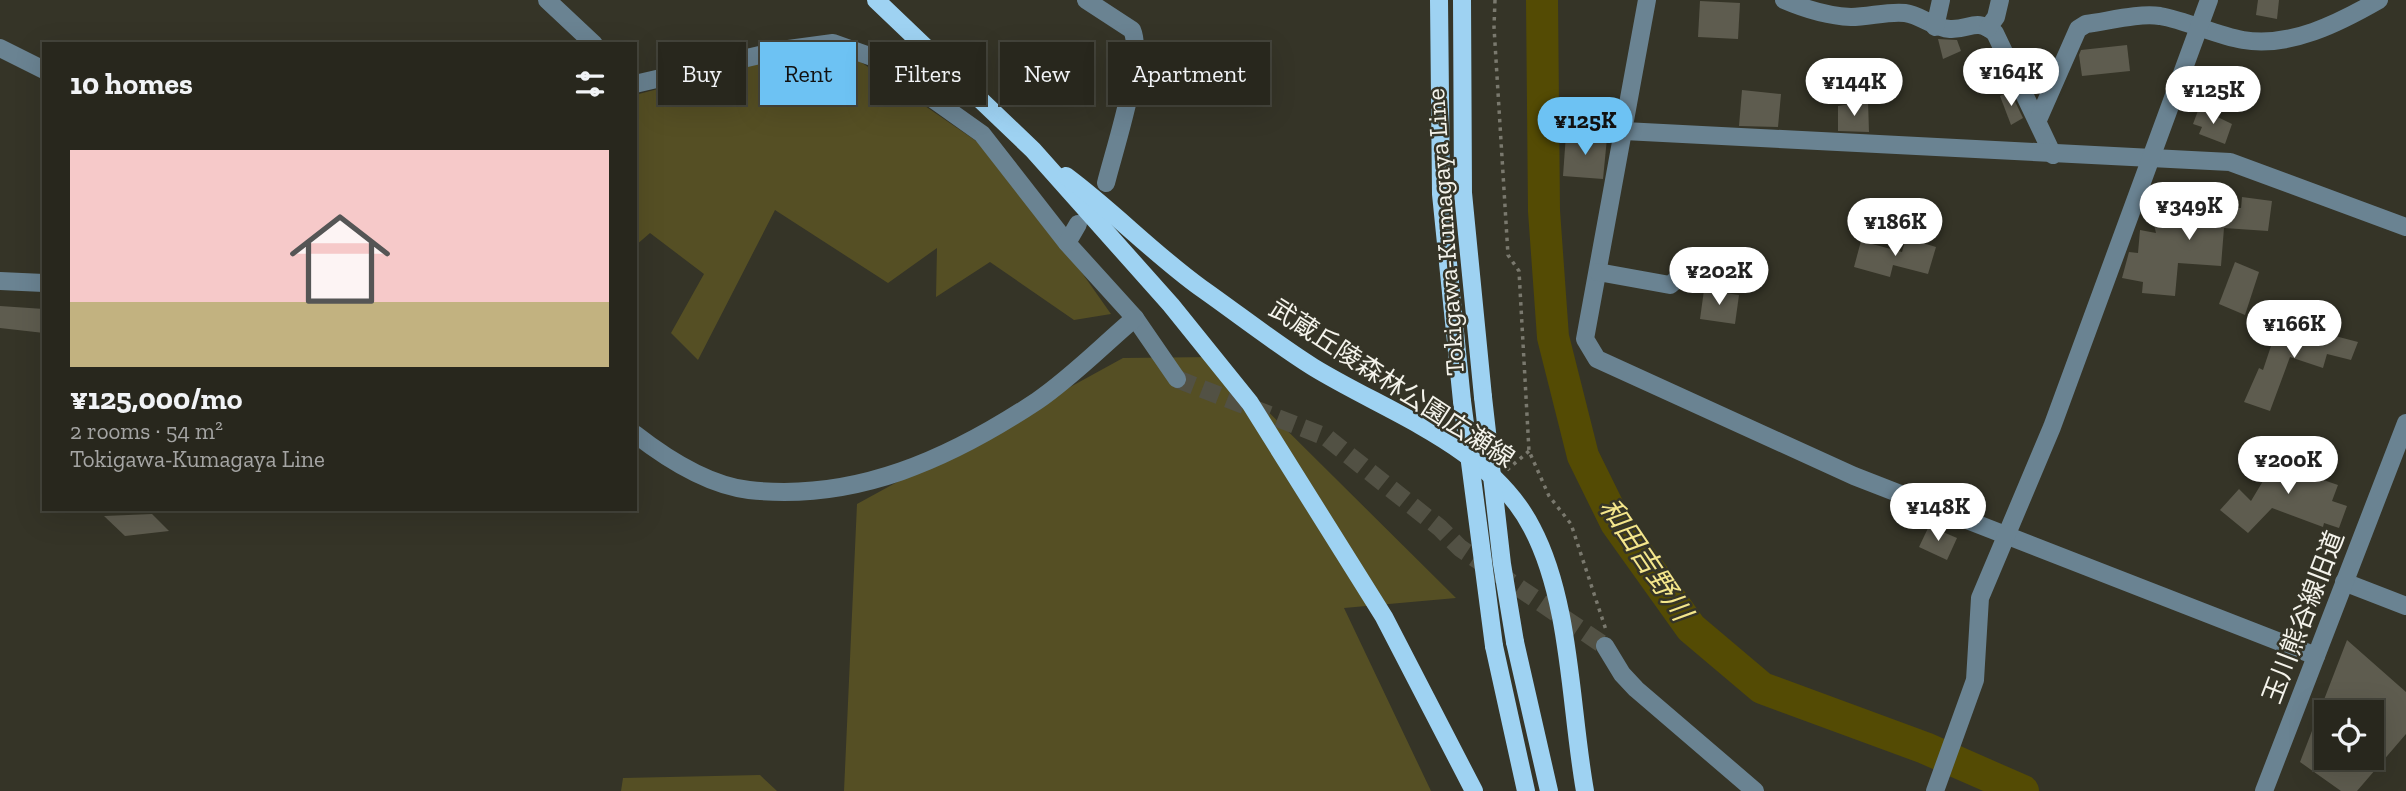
<!DOCTYPE html>
<html lang="en">
<head>
<meta charset="utf-8">
<style>
  body { margin:0; font-family:"Zilla Slab","Noto Sans JP",serif; background:#302f26; color:#f1f3f6; height:100vh; display:flex; flex-direction:column; font-size:26px; white-space:nowrap }
  * { box-sizing:border-box; margin:0 }
  p { font-size:23px; color:#a5a5a4 }
  .icon { flex:none; width:38px; height:38px; fill:none; stroke:currentColor; stroke-width:2; stroke-linecap:round; stroke-linejoin:round }
  .map { position:relative; flex:1; overflow:hidden }
  .details { position:absolute; left:42px; top:42px; width:595px; height:469px; display:flex; flex-direction:column; background:#28271d; border-radius:0px; box-shadow:0 7px 28px #0002,0 0 0 2px #44443b }
  .details>* { flex:none }
  .top-card { position:absolute; left:658px; top:42px; width:665px; height:63px; display:flex; gap:14px }
  .controls { position:absolute; left:2314px; top:700px; display:grid; gap:14px }
  .controls a { display:grid; place-items:center; width:70px; height:70px; border-radius:0px; background:#28271d; box-shadow:0 7px 28px #0002,0 0 0 2px #44443b; font-size:35px }
  .price { position:absolute; translate:-50% -60px; padding:0 16px; border-radius:24px; background:#fff; color:#222; font-size:23px; line-height:46px; filter:drop-shadow(0 2px 4px #0008) }
  .price::after { content:''; position:absolute; left:50%; top:42px; width:21px; height:16px; margin-left:-10px; background:inherit; clip-path:polygon(0 0,100% 0,50% 100%) }
  .price.on { background:#6dc2f3; color:#111 }
  ul { padding:0; list-style:none }
  li { display:grid; align-content:center; gap:14px; height:371px; padding:0 28px }
  li+li { border-top:2px solid #44443b }
  li span { display:grid; place-items:center; height:217px; border-radius:0px; color:#555 }
  li>.icon { margin-inline-start:auto }
  span .icon { width:126px; height:126px; fill:#fffc; stroke-width:1 }
  li b { font-size:30px }
  h2 { display:flex; justify-content:space-between; align-items:center; height:84px; padding:0 28px; font-size:30px }
  .tag { padding:0 24px; border-radius:0px; background:#28271d; box-shadow:0 7px 28px #0002,0 0 0 2px #44443b; font-size:24px; line-height:63px }
  .tag.on { background:#6dc2f3; color:#111 }
  .map>svg:first-child { display:block }
  .green { fill:#554f24 }
  .lines { fill:none; stroke-linecap:round; stroke-linejoin:round }
  .river { stroke:#544b04; stroke-width:32 }
  .building { fill:#5e5c4f; fill-rule:evenodd }
  .minor-tunnel { stroke:#525144; stroke-width:18; stroke-dasharray:18 9; stroke-linecap:butt }
  .path { stroke:#7a796e; stroke-width:3.5; stroke-dasharray:3.5 5; stroke-linecap:butt }
  .minor { stroke:#6a8392; stroke-width:18 }
  .major { stroke:#9ed2f2; stroke-width:18 }
  .major-bridge { stroke:#9ed2f2; stroke-width:18 }
  .labels { text-anchor:middle; stroke-width:5; stroke-linejoin:round; paint-order:stroke }
  .street-label { font-size:26px; fill:#f4f3eb; stroke:#353427 }
  .water-label { font-size:28px; font-style:italic; fill:#f4e68b; stroke:#353427 }
</style>
</head>
<body>
<div class="map">
<svg width="2406" height="791" viewBox="0 0 2406 791">
  <rect width="100%" height="100%" fill="#353427"/>
  <g class="green">
    <path d="M833 43 1001 158 1111 314 1074 320 990 262 936 297 937 248 888 283 775 210 698 360 671 333 704 274 650 233 635 246V95Z"/>
    <path d="M1213 357 1456 598 1344 608 1431 791H844L857 504 1123 358Z"/>
    <path d="M760 775 777 791H621L623 778Z"/>
  </g>
  <g class="lines">
    <path class="river" d="M1542 0 1544 211 1553 337 1583 456 1616 523 1691 628 1762 688 1925 748 2023 791"/>
  </g>
  <g class="building">
    <path d="M2258 0H2279L2277 19 2256 15Z"/>
    <path d="M1700 1 1740 3 1738 39 1698 37Z"/>
    <path d="M1938 39 1957 40 1961 51 1943 59Z"/>
    <path d="M2127 45 2130 71 2082 76 2079 55 2081 50Z"/>
    <path d="M2022 59 2050 65 2044 79 2028 75Z"/>
    <path d="M1742 90 1781 94 1778 127 1739 126Z"/>
    <path d="M2010 91 2023 118 2011 125 2000 96Z"/>
    <path d="M1868 101 1869 132 1838 131V106Z"/>
    <path d="M2199 108 2232 124 2225 144 2199 134 2202 127 2193 124Z"/>
    <path d="M1566 134 1607 138 1603 179 1563 176Z"/>
    <path d="M2242 197 2272 201 2268 231 2224 228 2221 266 2178 263 2175 296 2142 293 2143 282 2122 278 2129 252 2138 253 2140 230 2156 233 2152 216 2172 209 2241 208Z"/>
    <path d="M1906 238 1936 247 1928 274 1893 265 1890 277 1854 267 1861 241 1902 252Z"/>
    <path d="M2235 262 2259 272 2245 315 2219 304Z"/>
    <path d="M1704 290 1739 295 1735 324 1700 319Z"/>
    <path d="M0 306 44 309V333L0 328Z"/>
    <path d="M2278 325 2310 336 2312 330 2358 342 2351 360 2327 354 2323 368 2290 357 2270 411 2244 402 2259 368 2263 370Z"/>
    <path d="M2296 444 2310 457 2297 471 2338 485 2332 501 2347 506 2339 528 2324 523 2323 527 2272 508 2248 533 2220 510 2239 489 2251 501 2272 466 2276 468Z"/>
    <path d="M152 514 169 531 125 536 104 516Z"/>
    <path d="M1929 526 1957 538 1947 560 1919 547Z"/>
    <path d="M2347 640 2406 692V734L2357 791H2341L2300 762ZM2326 712H2371V758H2326Z"/>
  </g>
  <g class="lines">
    <path class="minor-tunnel" d="M1177 379 1326 437 1440 528 1460 548 1605 646"/>
    <g class="path">
      <path d="M1495 0 1494 27 1508 255 1519 271 1529 451 1549 496 1571 524 1606 630"/>
      <path d="M1507 470 1529 451"/>
    </g>
    <g class="minor">
      <path d="M547 0 594 44"/>
      <path d="M1086 0 1132 30C1145 59 1114 150 1106 183"/>
      <path d="M1647 0 1585 339 1597 359 1854 476 2316 656"/>
      <path d="M1784 0C1805 9 1828 16 1851 17 1869 17 1888 11 1905 13 1921 15 1933 28 1950 29 1971 30 1975 17 1995 33L2053 155"/>
      <path d="M1935 27 1941 0"/>
      <path d="M1988 28 1996 17 2000 0"/>
      <path d="M0 48 44 70"/>
      <path d="M635 84 781 50 833 43 875 58 982 134 1067 243 1135 318 1177 379"/>
      <path d="M2038 120 2078 29 2086 24C2109 21 2138 13 2160 16 2188 21 2215 35 2243 40 2290 48 2339 23 2379 0"/>
      <path d="M1624 131 2230 162 2406 227"/>
      <path d="M1067 243 1078 224"/>
      <path d="M1598 272 1670 285 1682 275V262"/>
      <path d="M0 281 44 283"/>
      <path d="M635 434C667 459 707 485 749 490 856 502 951 458 1037 401 1072 377 1103 345 1135 318"/>
      <path d="M2344 582 2406 606"/>
      <path d="M1605 646 1622 674 1636 689 1755 791"/>
      <path d="M1935 791 1975 680 1980 598 2052 427 2209 0"/>
      <path d="M2264 791 2406 423"/>
    </g>
    <g class="major">
      <path d="M876 0 1033 150 1171 305 1250 403 1384 617 1474 791"/>
      <path d="M1439 0 1441 194 1462 401"/>
      <path d="M1462 0 1463 193 1483 397"/>
      <path d="M1066 176C1113 211 1155 255 1201 288 1238 314 1275 343 1313 367 1388 413 1490 446 1532 528 1571 602 1570 707 1585 791"/>
      <path d="M1515 642 1549 791"/>
      <path d="M1494 646 1526 791"/>
    </g>
    <g class="major-bridge">
      <path d="M1483 397 1502 564 1515 642"/>
      <path d="M1462 401 1494 646"/>
    </g>
  </g>
  <g class="labels">
    <g class="street-label">
      <text transform="translate(1445 232) rotate(-94)" y="9">Tokigawa-Kumagaya Line</text>
      <text transform="translate(1392 383) rotate(33)" y="9">武蔵丘陵森林公園広瀬線</text>
      <text transform="translate(2303 617) rotate(-69)" y="9">玉川熊谷線旧道</text>
    </g>
    <g class="water-label">
      <text transform="translate(1646 559) rotate(56)" y="10">和田吉野川</text>
    </g>
  </g>
</svg>
<div class="controls">
<a><svg class="icon" aria-label="locate" viewBox="0 0 24 24"><circle cx="12" cy="12" r="6"/><path d="M12 2v4M12 18v4M2 12h4M18 12h4"/></svg></a>
</div>
<b class="price" style="left:2011px;top:108px">¥164K</b>
<b class="price" style="left:1854px;top:118px">¥144K</b>
<b class="price" style="left:2213px;top:126px">¥125K</b>
<b class="price on" style="left:1585px;top:157px">¥125K</b>
<b class="price" style="left:2189px;top:242px">¥349K</b>
<b class="price" style="left:1895px;top:258px">¥186K</b>
<b class="price" style="left:1719px;top:307px">¥202K</b>
<b class="price" style="left:2294px;top:360px">¥166K</b>
<b class="price" style="left:2288px;top:496px">¥200K</b>
<b class="price" style="left:1938px;top:543px">¥148K</b>
<div class="top-card">
<a class="tag">Buy</a>
<a class="tag on">Rent</a>
<a class="tag">Filters</a>
<a class="tag">New</a>
<a class="tag">Apartment</a>
</div>
<section class="details">
<h2>10 homes<svg class="icon" aria-label="filters" viewBox="0 0 24 24"><path d="M4 7h16M4 17h16"/><circle cx="9" cy="7" r="2"/><circle cx="15" cy="17" r="2"/></svg></h2>
<ul>
<li><span style="background:linear-gradient(#f6c9c9 70%,#c2b280 0)"><svg class="icon" aria-label="home" viewBox="0 0 24 24"><path d="M3 11l9-7 9 7M6 9v11h12V9"/></svg></span><div><b>¥125,000/mo</b><p>2 rooms · 54 m²</p><p>Tokigawa-Kumagaya Line</p></div></li>
</ul>
</section>
</div>
</body>
</html>
